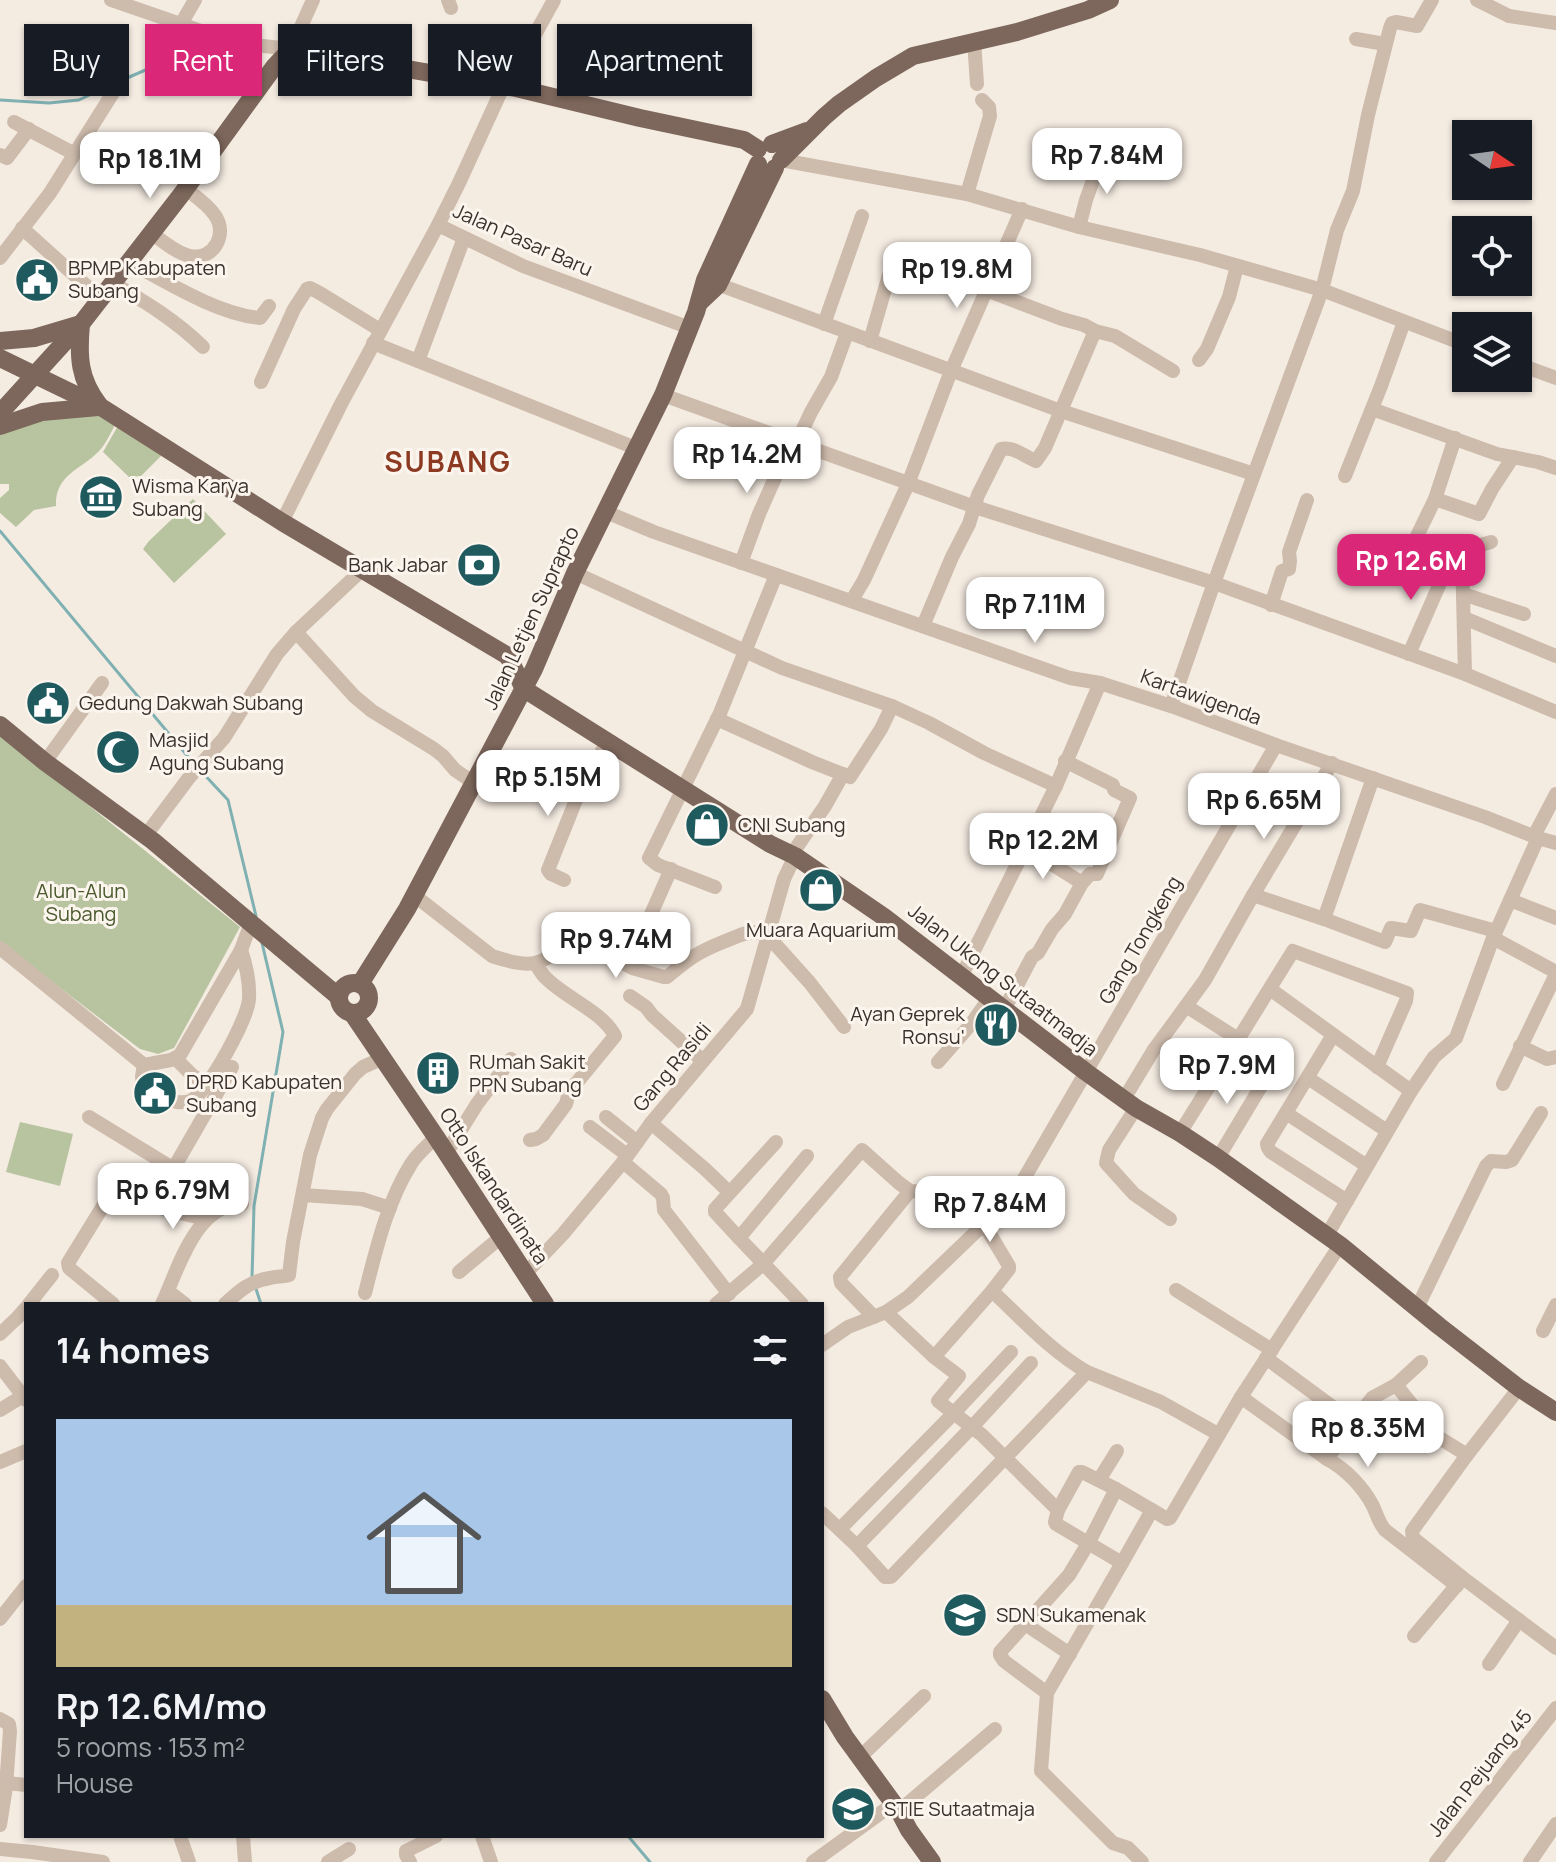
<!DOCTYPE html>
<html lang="en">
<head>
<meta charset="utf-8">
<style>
  body { margin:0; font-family:Manrope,sans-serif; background:#242831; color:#f1f3f6; height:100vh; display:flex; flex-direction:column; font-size:30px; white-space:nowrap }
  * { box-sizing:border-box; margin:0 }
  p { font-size:26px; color:#9ea1a6 }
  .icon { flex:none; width:44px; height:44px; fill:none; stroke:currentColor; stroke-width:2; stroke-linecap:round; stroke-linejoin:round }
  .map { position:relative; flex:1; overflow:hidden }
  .side { position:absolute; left:24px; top:1302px; width:800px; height:536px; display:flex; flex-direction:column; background:#171b24; border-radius:0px; box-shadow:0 2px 6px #0004 }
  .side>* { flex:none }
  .guide { position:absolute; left:24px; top:24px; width:800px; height:72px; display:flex; gap:16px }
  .needle { width:52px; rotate:103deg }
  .controls { position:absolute; left:1452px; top:120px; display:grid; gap:16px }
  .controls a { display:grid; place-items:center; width:80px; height:80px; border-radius:0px; background:#171b24; box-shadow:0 2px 6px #0004; font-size:40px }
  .price { position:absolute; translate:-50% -68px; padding:0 18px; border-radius:16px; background:#fff; color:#222; font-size:26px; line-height:52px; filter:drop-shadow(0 2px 4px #0008) }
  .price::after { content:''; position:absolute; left:50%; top:48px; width:24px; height:18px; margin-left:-12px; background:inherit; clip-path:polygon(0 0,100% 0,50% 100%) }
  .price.on { background:#db2777; color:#fff }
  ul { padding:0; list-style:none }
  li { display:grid; align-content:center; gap:16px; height:424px; padding:0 32px }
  li span { display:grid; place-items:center; height:248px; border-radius:0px; color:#555 }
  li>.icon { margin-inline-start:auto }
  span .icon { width:144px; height:144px; fill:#fffc; stroke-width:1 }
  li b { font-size:34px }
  h2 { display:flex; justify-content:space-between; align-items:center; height:96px; padding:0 32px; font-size:34px }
  .pill { padding:0 28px; border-radius:0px; background:#171b24; box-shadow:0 2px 6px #0004; font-size:28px; line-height:72px }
  .pill.on { background:#db2777; color:#fff }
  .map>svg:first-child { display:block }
  .green { fill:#b8c4a0 }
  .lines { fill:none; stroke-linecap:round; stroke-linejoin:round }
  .stream { stroke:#7fb0b2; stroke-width:3 }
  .minor { stroke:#cdbbac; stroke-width:14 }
  .major { stroke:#7d675c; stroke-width:18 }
  .labels { text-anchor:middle; stroke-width:6; stroke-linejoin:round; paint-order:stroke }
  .street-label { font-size:20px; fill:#3b302b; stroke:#fbf5ee }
  .poi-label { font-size:20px; fill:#3b302b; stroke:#fbf5ee; text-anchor:start }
  .park-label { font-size:20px; fill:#4a5a2e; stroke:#fbf5ee }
  .district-label { font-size:28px; font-weight:bold; letter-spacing:2px; fill:#8c3b22; stroke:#fbf5ee }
</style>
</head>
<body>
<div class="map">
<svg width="1556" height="1862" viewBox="0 0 1556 1862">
  <rect width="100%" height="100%" fill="#f4ebe1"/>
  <g class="green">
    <path d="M99 412 116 423C111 432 106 444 99 451 81 470 55 474 56 506L34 510 16 527 0 513V498L9 490V484H0V432L43 417Z"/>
    <path d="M119 424 165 452 141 476 129 477 103 452Z"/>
    <path d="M193 499 226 534 174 583 143 549 149 541Z"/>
    <path d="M0 734 240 927 174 1048 158 1054 140 1049 0 942Z"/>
    <path d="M20 1122 73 1134 60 1186 6 1172Z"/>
  </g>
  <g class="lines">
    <g class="stream">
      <path d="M127 78 215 40"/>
      <path d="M0 100 49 103 79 100 112 84"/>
      <path d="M0 531 195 765"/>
      <path d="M200 770 228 800 256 916"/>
      <path d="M252 1278 254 1206 283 1032 262 943"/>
      <path d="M256 1289 261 1304"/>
      <path d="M628 1836 650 1862"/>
    </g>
    <g class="minor">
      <path d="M111 0 236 43 291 49 313 0"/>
      <path d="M448 0 451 8"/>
      <path d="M1477 0 1509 16 1556 23"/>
      <path d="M181 24 195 0"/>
      <path d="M1356 39 1385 44"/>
      <path d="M974 41 977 84"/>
      <path d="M503 87 459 183 438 225 523 266 690 328"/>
      <path d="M516 88 533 38 554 0"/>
      <path d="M14 122 73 153"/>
      <path d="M0 155 7 158 29 129"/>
      <path d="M781 160 967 194 1079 227 1200 255 1322 290 1466 345"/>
      <path d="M967 194 990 116 989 107 982 100"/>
      <path d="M1079 227 1086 200 1102 155"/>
      <path d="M22 228 101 299"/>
      <path d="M151 233C163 241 176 253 190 256 214 261 229 233 214 214 207 204 195 196 185 188"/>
      <path d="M464 238 418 361 638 449"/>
      <path d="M0 258 50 193 121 80"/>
      <path d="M129 262C167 282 217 314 260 318L269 306"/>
      <path d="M709 281 1061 411 1254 474"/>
      <path d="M113 283C147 303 175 320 203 347"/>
      <path d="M986 290 1062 319 1084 325 1095 331 1115 336 1173 371"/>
      <path d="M824 324 862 216"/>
      <path d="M870 341 889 275 898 264H907"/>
      <path d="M373 343 418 361"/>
      <path d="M1199 360 1207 349 1229 297 1237 266"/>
      <path d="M1518 364 1556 378"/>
      <path d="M261 382 294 309 307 289 310 288 318 292 380 330"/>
      <path d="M663 395 975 507 1214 583 1465 674 1556 712"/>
      <path d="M1372 409 1497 454 1538 462 1556 468"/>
      <path d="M796 444 811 412 831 377 847 333"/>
      <path d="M1345 476 1381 386 1404 322"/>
      <path d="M1435 499 1479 514 1492 489 1513 457"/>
      <path d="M606 512 654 532 1070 678 1100 683 1171 706 1276 745 1485 817 1538 838 1556 843"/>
      <path d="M282 522 341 404 438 225"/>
      <path d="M1416 538 1435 499 1455 438"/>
      <path d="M741 563 759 514 791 442"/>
      <path d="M575 573 782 668 892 706 929 723 984 753 1056 786"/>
      <path d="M1463 594 1524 614"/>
      <path d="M852 600 864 580 908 484 951 371 1022 209"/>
      <path d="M1271 605 1282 571 1289 569 1290 561 1289 552 1307 500"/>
      <path d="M1464 618 1556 656"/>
      <path d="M923 626 952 557 969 524 978 495 1001 449C1013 446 1024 456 1036 461L1045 448 1095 331"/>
      <path d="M296 632 363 569"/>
      <path d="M1409 654 1448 565"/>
      <path d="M1465 674 1462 556 1467 549 1491 542"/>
      <path d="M1171 706 1214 583 1322 290 1337 230 1353 191 1368 115 1390 28 1392 23 1396 22 1417 26 1432 0"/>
      <path d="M717 719 812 762 850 777 881 729 892 706"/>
      <path d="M45 762 102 683"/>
      <path d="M1373 778 1324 919 1385 942 1391 928 1411 931 1420 910 1496 931"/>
      <path d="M146 835 188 779 224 738 277 654 296 632 354 696 372 711 434 749 443 756 455 770 474 783"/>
      <path d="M1534 836 1556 794"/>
      <path d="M1025 847 1082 883"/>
      <path d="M792 854 825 806 843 774"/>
      <path d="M564 880 551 874 548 870 578 795 607 742"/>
      <path d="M715 887 658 865 649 858 720 713 776 575"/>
      <path d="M414 895 492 956C505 960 525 967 538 962 553 957 570 942 582 932"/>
      <path d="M1253 895 1324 919"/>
      <path d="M1510 900 1556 918"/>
      <path d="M576 937 632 968 664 977H667C688 959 698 952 723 942 739 936 750 928 767 935L810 983 844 1027"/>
      <path d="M1493 938 1556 972"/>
      <path d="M0 948 144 1065 171 1060 180 1055 241 950 251 923"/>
      <path d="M611 956 618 942 627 945 638 927 643 926 648 921 671 869"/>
      <path d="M962 975 1056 786 1100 683"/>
      <path d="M1270 989 1411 1091"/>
      <path d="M630 996 646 1007 652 1015 703 1061"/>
      <path d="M1186 1006 1238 1039"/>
      <path d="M1005 1008 1032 957 1038 953 1052 929 1065 914 1082 883 1090 874H1097L1130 798 1114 790 1113 785 1065 761"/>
      <path d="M1333 1035 1267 1144 1268 1148 1271 1152 1347 1201"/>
      <path d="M1520 1046 1547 1059 1556 1057"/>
      <path d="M175 1058 192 1075 207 1085"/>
      <path d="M938 1062 972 1023 990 997"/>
      <path d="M144 1065C144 1065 142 1076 142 1077 143 1094 178 1108 192 1100 209 1090 248 1018 249 999 250 982 246 965 241 950"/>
      <path d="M1308 1078 1387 1131"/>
      <path d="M1503 1084 1556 974"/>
      <path d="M1124 1099 1153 1051 1205 980 1253 895 1332 763"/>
      <path d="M1136 1108 1109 1150 1106 1163 1134 1194 1170 1219"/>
      <path d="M1286 1113 1367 1166"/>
      <path d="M89 1117 174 1169"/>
      <path d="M606 1117 637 1142"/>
      <path d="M651 1123 705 1169 729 1192"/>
      <path d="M590 1127 627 1155"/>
      <path d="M1180 1133 1293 951 1407 993 1406 1001 1377 1067"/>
      <path d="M530 1140 536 1139 543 1135 566 1104 569 1092 615 1036C603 1012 566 998 547 979 542 975 539 969 536 964"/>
      <path d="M447 1152 477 1104 511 1059"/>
      <path d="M1218 1158 1269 1073"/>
      <path d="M623 1162 661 1194 663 1198 664 1210 729 1294"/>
      <path d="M303 1195 362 1199 390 1208"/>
      <path d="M153 1204 166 1210 206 1219"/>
      <path d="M1327 1235 1411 1091 1434 1057 1456 1038 1493 938 1538 838"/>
      <path d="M739 1238 715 1212V1209L776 1142"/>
      <path d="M459 1272 501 1237"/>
      <path d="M525 1274 563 1234 623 1162 651 1123 747 1009 784 879 795 856"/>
      <path d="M1176 1290 1272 1350"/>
      <path d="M168 1291 185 1304"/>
      <path d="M365 1293C376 1250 387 1202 411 1164 417 1154 428 1145 436 1137"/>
      <path d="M29 1304 52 1275"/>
      <path d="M113 1304 69 1268 68 1263 108 1198C127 1196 136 1202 153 1204L232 1067"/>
      <path d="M162 1304C178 1270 195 1204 242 1204"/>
      <path d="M225 1304C239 1291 250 1281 270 1278 277 1276 283 1277 289 1275L293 1242 310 1155 322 1118 327 1109 355 1074 363 1067 383 1058"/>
      <path d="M716 1304 763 1264 862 1150 899 1183 910 1191 926 1192 960 1202 973 1211 984 1224 1009 1266V1269L992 1291C1022 1319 1051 1351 1087 1372L1161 1402 1218 1434"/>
      <path d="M802 1304 739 1238 807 1156"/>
      <path d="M1417 1308 1486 1166 1491 1161 1506 1162 1512 1160 1541 1113"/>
      <path d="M886 1312 934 1357 959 1376 938 1401 982 1435 1058 1510"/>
      <path d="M874 1317 841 1283 840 1277 910 1191"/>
      <path d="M1543 1331 1556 1305"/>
      <path d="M0 1334 17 1318 26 1308"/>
      <path d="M822 1345 848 1327 886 1312 908 1297 984 1224 1022 1182 1276 745"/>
      <path d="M934 1357 992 1291"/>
      <path d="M1266 1358 1353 1422 1327 1459"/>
      <path d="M0 1366 26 1400"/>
      <path d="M1396 1385 1421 1362"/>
      <path d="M1519 1388 1467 1455 1412 1531 1413 1538 1463 1578 1556 1648"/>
      <path d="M1241 1397 1327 1459C1346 1469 1363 1487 1373 1506 1377 1515 1379 1523 1385 1530L1457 1586"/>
      <path d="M0 1410 23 1396"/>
      <path d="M1353 1422 1372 1398 1396 1385 1438 1437 1467 1455"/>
      <path d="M0 1462 26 1451"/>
      <path d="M1099 1480 1117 1451"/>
      <path d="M1116 1489 1152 1510"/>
      <path d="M822 1513 857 1546 885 1577H891L1087 1372"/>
      <path d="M840 1529 953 1414 1011 1352"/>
      <path d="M857 1546 972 1427 1031 1363"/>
      <path d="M1122 1563 1152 1510 1167 1519 1170 1518 1241 1397 1340 1245"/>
      <path d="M0 1619 26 1586"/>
      <path d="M1025 1624 1070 1654"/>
      <path d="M1414 1636 1462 1579"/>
      <path d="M1489 1664 1519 1620"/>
      <path d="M1047 1693 1004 1661 1000 1655V1652L1069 1575 1089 1542 1116 1489 1082 1472H1079L1058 1510 1055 1522 1056 1524 1122 1563 1047 1693 1041 1771 1113 1843 1128 1848 1142 1862"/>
      <path d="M0 1719 9 1724 10 1731 6 1787 0 1825"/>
      <path d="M860 1757 924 1696"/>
      <path d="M7 1783 26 1785"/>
      <path d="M899 1811 995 1729"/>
      <path d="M180 1836 189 1862"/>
      <path d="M243 1836 245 1862"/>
      <path d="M482 1836 491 1862"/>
      <path d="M0 1849 32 1852 103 1862"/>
      <path d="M328 1862 349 1849"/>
      <path d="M410 1862 406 1855V1851L436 1836"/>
      <path d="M813 1862 893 1804"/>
      <path d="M1436 1862 1556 1708"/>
      <path d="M1530 1862 1556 1824"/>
    </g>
    <g class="major">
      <path d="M772 144 807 131"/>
      <path d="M781 160 824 117 839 104 876 78 913 56 1017 32 1088 10 1110 0"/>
      <path d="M699 303 718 285 775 168"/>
      <path d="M0 341 34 338 81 324C78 357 79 379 99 405"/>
      <path d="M0 358 101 407 282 522 508 656"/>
      <path d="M0 413 81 324 181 195 274 67 291 49 312 54 361 61 516 88 640 118 744 140 758 149"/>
      <path d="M0 426 42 412 98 407"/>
      <path d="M508 656 524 689 770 844 795 856 884 917 1086 1072 1136 1108 1180 1133 1218 1158 1340 1245 1439 1326 1519 1388 1556 1412"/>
      <path d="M0 725 45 762 153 841 339 997"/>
      <circle cx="354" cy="998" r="15"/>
      <path d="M360 984 407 909 534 669 575 573 663 395 696 312 705 280 758 164"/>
      <path d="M352 1013 436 1137 545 1304"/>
      <path d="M822 1699 845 1737 899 1811 909 1830 932 1862"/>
    </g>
  </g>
  <defs>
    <g id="civic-disc" transform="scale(2.3)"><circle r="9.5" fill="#1f5a5e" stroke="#fbf5ee"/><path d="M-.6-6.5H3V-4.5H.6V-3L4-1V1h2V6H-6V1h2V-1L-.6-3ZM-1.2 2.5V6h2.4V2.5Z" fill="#fff"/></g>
    <g id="museum-disc" transform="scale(2.3)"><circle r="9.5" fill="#1f5a5e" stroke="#fbf5ee"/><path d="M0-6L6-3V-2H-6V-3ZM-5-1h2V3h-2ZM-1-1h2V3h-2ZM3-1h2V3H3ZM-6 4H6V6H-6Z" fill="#fff"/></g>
    <g id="bank-disc" transform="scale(2.3)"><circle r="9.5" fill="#1f5a5e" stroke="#fbf5ee"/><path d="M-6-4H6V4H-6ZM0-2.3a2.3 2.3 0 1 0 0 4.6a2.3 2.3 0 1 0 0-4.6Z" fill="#fff"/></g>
    <g id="mosque-disc" transform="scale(2.3)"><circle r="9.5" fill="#1f5a5e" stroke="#fbf5ee"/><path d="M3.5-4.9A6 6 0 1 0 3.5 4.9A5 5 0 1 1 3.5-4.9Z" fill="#fff"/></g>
    <g id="shop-disc" transform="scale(2.3)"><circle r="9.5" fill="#1f5a5e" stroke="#fbf5ee"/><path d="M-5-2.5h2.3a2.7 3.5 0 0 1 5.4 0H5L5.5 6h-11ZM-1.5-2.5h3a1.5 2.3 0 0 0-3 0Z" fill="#fff"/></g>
    <g id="restaurant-disc" transform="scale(2.3)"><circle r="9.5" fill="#1f5a5e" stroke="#fbf5ee"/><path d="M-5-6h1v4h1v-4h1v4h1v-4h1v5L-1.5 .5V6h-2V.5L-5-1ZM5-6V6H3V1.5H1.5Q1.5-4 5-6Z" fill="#fff"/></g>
    <g id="building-disc" transform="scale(2.3)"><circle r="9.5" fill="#1f5a5e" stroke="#fbf5ee"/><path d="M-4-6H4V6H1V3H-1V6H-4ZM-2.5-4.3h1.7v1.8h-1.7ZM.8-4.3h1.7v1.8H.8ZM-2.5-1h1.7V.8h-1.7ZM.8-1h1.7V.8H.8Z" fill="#fff"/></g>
    <g id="school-disc" transform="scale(2.3)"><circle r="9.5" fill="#1f5a5e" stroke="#fbf5ee"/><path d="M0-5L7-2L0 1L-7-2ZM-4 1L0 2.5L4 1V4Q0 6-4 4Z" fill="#fff"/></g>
    <g id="university-disc" transform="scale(2.3)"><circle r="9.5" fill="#1f5a5e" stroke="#fbf5ee"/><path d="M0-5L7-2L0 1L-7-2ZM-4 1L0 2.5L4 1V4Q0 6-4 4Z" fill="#fff"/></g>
  </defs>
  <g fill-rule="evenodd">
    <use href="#civic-disc" x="37" y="280"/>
    <use href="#museum-disc" x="101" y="497"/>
    <use href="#bank-disc" x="479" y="565"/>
    <use href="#civic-disc" x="48" y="703"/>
    <use href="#mosque-disc" x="118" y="752"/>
    <use href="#shop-disc" x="707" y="825"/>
    <use href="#shop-disc" x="821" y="890"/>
    <use href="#restaurant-disc" x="996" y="1025"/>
    <use href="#building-disc" x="438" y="1073"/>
    <use href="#civic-disc" x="155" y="1093"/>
    <use href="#school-disc" x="965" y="1615"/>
    <use href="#university-disc" x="853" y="1809"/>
  </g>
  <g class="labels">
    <g class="street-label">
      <text transform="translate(523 240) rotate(24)" y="7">Jalan Pasar Baru</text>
      <text transform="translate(531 618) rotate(-65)" y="7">Jalan Letjen Suprapto</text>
      <text transform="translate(1201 697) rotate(20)" y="7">Kartawigenda</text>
      <text transform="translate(1140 940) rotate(-60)" y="7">Gang Tongkeng</text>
      <text transform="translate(1003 980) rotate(38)" y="7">Jalan Ukong Sutaatmadja</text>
      <text transform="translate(672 1067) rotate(-50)" y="7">Gang Rasidi</text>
      <text transform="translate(494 1186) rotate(57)" y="7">Otto Iskandardinata</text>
      <text transform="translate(1480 1773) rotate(-52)" y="7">Jalan Pejuang 45</text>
    </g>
    <g class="poi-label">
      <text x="68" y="275">BPMP Kabupaten<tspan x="68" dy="23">Subang</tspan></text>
      <text x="132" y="493">Wisma Karya<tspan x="132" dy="23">Subang</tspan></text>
      <text x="448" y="572" text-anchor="end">Bank Jabar</text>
      <text x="79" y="710">Gedung Dakwah Subang</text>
      <text x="149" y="747">Masjid<tspan x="149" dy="23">Agung Subang</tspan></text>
      <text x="738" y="832">CNI Subang</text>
      <text x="821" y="937" text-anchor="middle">Muara Aquarium</text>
      <text x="965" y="1021" text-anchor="end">Ayan Geprek<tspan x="965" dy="23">Ronsu'</tspan></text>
      <text x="469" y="1069">RUmah Sakit<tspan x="469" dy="23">PPN Subang</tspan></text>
      <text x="186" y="1089">DPRD Kabupaten<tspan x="186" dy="23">Subang</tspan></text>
      <text x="996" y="1622">SDN Sukamenak</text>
      <text x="884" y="1816">STIE Sutaatmaja</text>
    </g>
    <g class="park-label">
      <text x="81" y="898">Alun-Alun<tspan x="81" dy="23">Subang</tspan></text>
    </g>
    <g class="district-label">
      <text x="448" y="472">SUBANG</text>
    </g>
  </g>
</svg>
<div class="controls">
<a><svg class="needle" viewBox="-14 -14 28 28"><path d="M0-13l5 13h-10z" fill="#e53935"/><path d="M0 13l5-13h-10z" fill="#9ea1a6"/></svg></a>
<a><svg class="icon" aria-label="locate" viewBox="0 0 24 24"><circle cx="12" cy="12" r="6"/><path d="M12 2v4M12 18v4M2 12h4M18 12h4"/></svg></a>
<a><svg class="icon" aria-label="layers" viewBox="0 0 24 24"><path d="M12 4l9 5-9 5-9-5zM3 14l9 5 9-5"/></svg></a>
</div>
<b class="price" style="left:1107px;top:196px">Rp 7.84M</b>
<b class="price" style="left:150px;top:200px">Rp 18.1M</b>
<b class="price" style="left:957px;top:310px">Rp 19.8M</b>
<b class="price" style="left:747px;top:495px">Rp 14.2M</b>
<b class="price on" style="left:1411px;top:602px">Rp 12.6M</b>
<b class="price" style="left:1035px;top:645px">Rp 7.11M</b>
<b class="price" style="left:548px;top:818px">Rp 5.15M</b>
<b class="price" style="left:1264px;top:841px">Rp 6.65M</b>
<b class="price" style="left:1043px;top:881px">Rp 12.2M</b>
<b class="price" style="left:616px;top:980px">Rp 9.74M</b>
<b class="price" style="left:1227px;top:1106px">Rp 7.9M</b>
<b class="price" style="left:173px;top:1231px">Rp 6.79M</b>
<b class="price" style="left:990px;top:1244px">Rp 7.84M</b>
<b class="price" style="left:1368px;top:1469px">Rp 8.35M</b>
<div class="guide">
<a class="pill">Buy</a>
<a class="pill on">Rent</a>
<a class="pill">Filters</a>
<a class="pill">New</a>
<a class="pill">Apartment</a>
</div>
<section class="side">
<h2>14 homes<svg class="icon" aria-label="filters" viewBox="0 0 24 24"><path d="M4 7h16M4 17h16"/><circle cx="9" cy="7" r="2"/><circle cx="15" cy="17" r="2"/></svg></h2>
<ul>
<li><span style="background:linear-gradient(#a9c7e8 75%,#c2b280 0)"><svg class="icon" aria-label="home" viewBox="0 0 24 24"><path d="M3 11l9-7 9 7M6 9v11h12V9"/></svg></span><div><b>Rp 12.6M/mo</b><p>5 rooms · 153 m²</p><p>House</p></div></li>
</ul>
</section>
</div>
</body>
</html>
